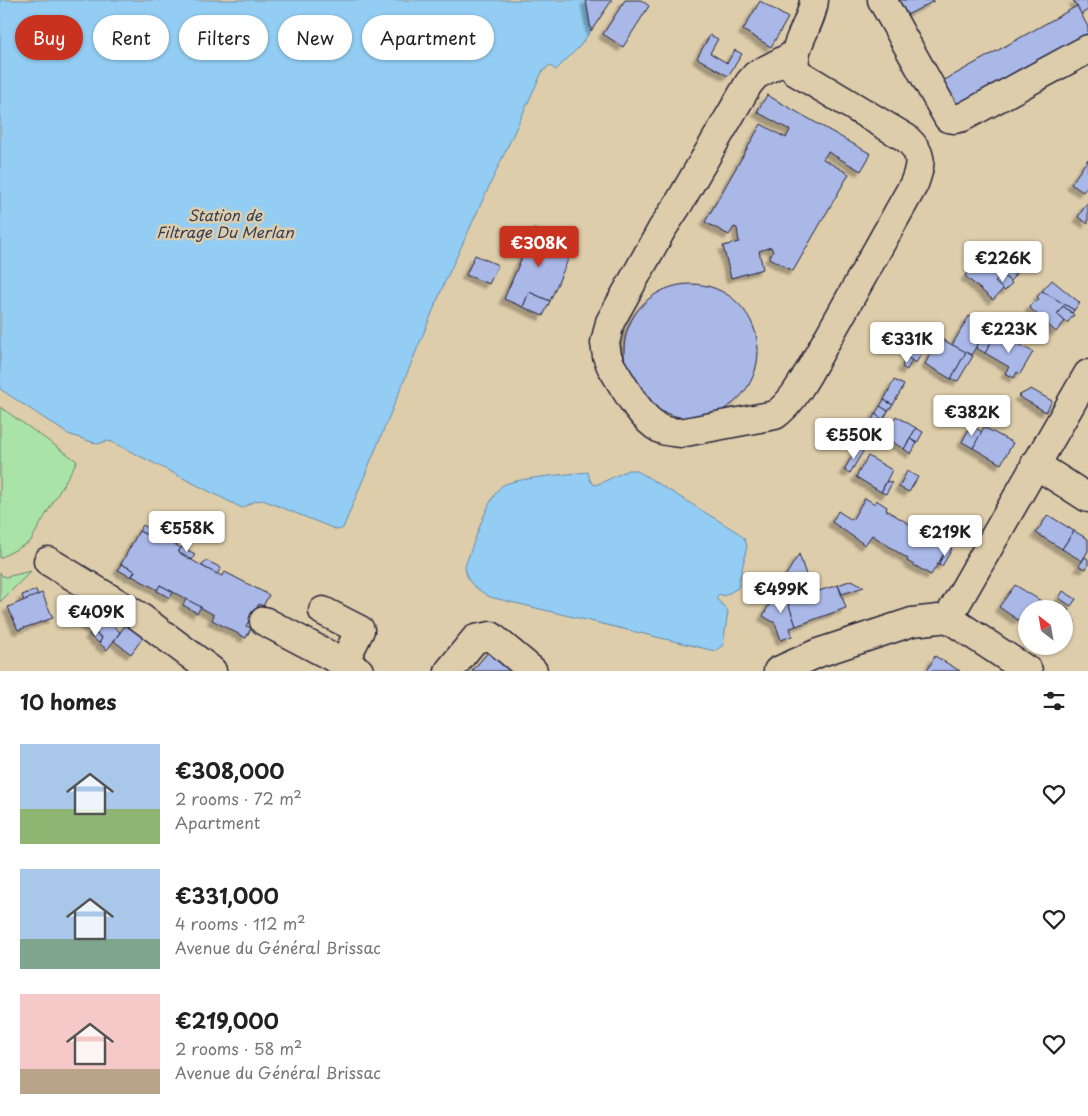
<!DOCTYPE html>
<html lang="en">
<head>
<meta charset="utf-8">
<style>
  body { margin:0; font-family:"Playpen Sans",sans-serif; background:#f2f2f2; color:#222; height:100vh; display:flex; flex-direction:column; font-size:19px; white-space:nowrap }
  * { box-sizing:border-box; margin:0 }
  p { font-size:16px; color:#767676 }
  .icon { flex:none; width:28px; height:28px; fill:none; stroke:currentColor; stroke-width:2; stroke-linecap:round; stroke-linejoin:round }
  .map { position:relative; height:671px; overflow:hidden }
  .side { display:flex; flex-direction:column; background:#fff; flex:1 }
  .side>* { flex:none }
  .hud { position:absolute; left:15px; top:15px; width:500px; height:45px; display:flex; gap:10px }
  .needle { width:32px; rotate:329deg }
  .controls { position:absolute; left:1018px; top:600px; display:grid; gap:10px }
  .controls a { display:grid; place-items:center; width:55px; height:55px; border-radius:50%; background:#fff; box-shadow:0 1px 4px #0004; font-size:25px }
  .price { position:absolute; translate:-50% -42px; padding:0 11px; border-radius:5px; background:#fff; color:#222; font-size:16px; line-height:32px; filter:drop-shadow(0 1px 2px #0008) }
  .price::after { content:''; position:absolute; left:50%; top:30px; width:15px; height:11px; margin-left:-8px; background:inherit; clip-path:polygon(0 0,100% 0,50% 100%) }
  .price.selected { background:#c8321e; color:#fff }
  ul { padding:0; list-style:none }
  li { display:flex; align-items:center; gap:15px; height:125px; padding:0 20px }
  li span { display:grid; place-items:center; flex:none; width:140px; height:100px; border-radius:0px; color:#555 }
  li>.icon { margin-inline-start:auto }
  span .icon { width:60px; height:60px; fill:#fffc; stroke-width:1 }
  li b { font-size:21px }
  h2 { display:flex; justify-content:space-between; align-items:center; height:60px; padding:0 20px; font-size:21px }
  .chip { padding:0 18px; border-radius:22px; background:#fff; box-shadow:0 1px 4px #0004; font-size:18px; line-height:45px }
  .chip.selected { background:#c8321e; color:#fff }
  .map>svg:first-child { display:block }
  .green { fill:#a9e3a8; stroke:#668272 }
  .water { fill:#93cdf3; stroke:#6689a9 }
  .building { fill:#aab8e8; stroke:#22223b; filter:url(#shadow) }
  .lines { fill:none; stroke-linecap:round; stroke-linejoin:round }
  .minor-casing { stroke:#22223b; stroke-width:31 }
  .minor { stroke:#decdaa; stroke-width:28 }
  .labels { text-anchor:middle; stroke-width:5; stroke-linejoin:round; paint-order:stroke }
  .water-label { font-size:15px; font-style:italic; fill:#333c57; stroke:#decdaa }
</style>
</head>
<body>
<div class="map">
<svg width="1088" height="671" viewBox="0 0 1088 671">
  <defs>
    <filter id="shadow"><feDropShadow dx="-4.5" dy="4.5" stdDeviation="1" flood-color="#0004"/></filter>
  </defs>
  <rect width="100%" height="100%" fill="#decdaa"/>
  <filter id="ink" filterUnits="userSpaceOnUse"><feTurbulence type="fractalNoise" baseFrequency=".02" numOctaves="2"/><feDisplacementMap in="SourceGraphic" scale="10" xChannelSelector="R" yChannelSelector="G"/><feConvolveMatrix kernelMatrix="1 2 1 2 8 2 1 2 1" color-interpolation-filters="sRGB"/></filter>
  <g filter="url(#ink)">
    <g class="green">
      <path d="M0 407 77 461 30 542 0 558Z"/>
      <path d="M31 571 0 602V572L1 575 6 577Z"/>
    </g>
    <g class="water">
      <path d="M0 0H586L591 30 580 46 556 70 549 65 545 70H543L444 284 343 528 339 530 335 529 263 500 255 501 242 508 112 442 107 441 98 444 68 434 0 389Z"/>
      <path d="M628 470H635L641 473 737 532 744 538 747 546 738 588 724 596 719 594 716 598 728 611 723 645 715 651 490 597C476 588 466 584 465 566 472 548 489 494 503 485 517 478 570 474 588 472L590 480 594 485 601 483Z"/>
    </g>
    <g class="building">
      <path d="M586 0H612L591 31V30Z"/>
      <path d="M625 0H641L649 6 623 47 603 34Z"/>
      <path d="M899 0H933L934 1 907 15Z"/>
      <path d="M1073 0H1088V10L1081 14Z"/>
      <path d="M760 1 788 18 771 47 743 30Z"/>
      <path d="M1077 6 1088 27V34L958 107 943 81Z"/>
      <path d="M710 35 718 39 710 53 727 63 735 50 742 54 728 76 697 58Z"/>
      <path d="M767 95 871 154 861 171 828 152 823 159 849 174 793 271 769 258 773 252 771 247 759 251 763 269 731 278 723 246 739 242 737 228 734 227 729 235 705 222 761 124 786 138 790 130 757 112Z"/>
      <path d="M1088 159V185L1083 192 1071 184Z"/>
      <path d="M1087 203H1088V224L1078 217Z"/>
      <path d="M534 229 574 246 550 301 529 292 523 307 504 299Z"/>
      <path d="M990 248 1017 272 1015 275 983 256Z"/>
      <path d="M475 255 498 265 489 284 466 275Z"/>
      <path d="M983 256 1015 275 1010 281 1001 274 995 282 1003 289 993 300 965 276 971 269 973 271 977 268 974 265Z"/>
      <path d="M1001 274 1012 283 1005 291 995 282Z"/>
      <path d="M1052 280 1080 303 1074 310 1042 291Z"/>
      <circle cx="691" cy="351" r="67"/>
      <path d="M1042 291 1074 310 1072 313 1063 306 1057 314 1065 321 1056 332 1029 307 1034 301 1036 302 1039 299 1037 297Z"/>
      <path d="M529 292 550 301 543 316 523 307Z"/>
      <path d="M1063 306 1074 315 1067 323 1057 314Z"/>
      <path d="M969 316 988 327 971 355 952 345Z"/>
      <path d="M985 331 995 337 985 353 976 348Z"/>
      <path d="M997 332 1033 352 1020 374 1017 372 1014 378 1005 373 1009 367 985 353Z"/>
      <path d="M939 338 966 352 951 379 925 364Z"/>
      <path d="M918 339 927 344 916 363 907 358Z"/>
      <path d="M966 352 973 356 958 381 951 379Z"/>
      <path d="M907 358 912 360 907 370 902 367Z"/>
      <path d="M894 380 904 385 893 405 884 400Z"/>
      <path d="M1031 389 1052 401 1046 412 1018 396Z"/>
      <path d="M884 400 893 405 888 411 880 406Z"/>
      <path d="M880 406 888 411 883 420 875 414Z"/>
      <path d="M875 414 883 420 874 436 866 431Z"/>
      <path d="M896 416 916 428 904 449 884 437Z"/>
      <path d="M971 425 982 432 973 448 962 442Z"/>
      <path d="M984 427 1013 443 1001 464 973 448Z"/>
      <path d="M916 428 923 432 917 443 910 439Z"/>
      <path d="M866 431 880 439 875 447 862 438Z"/>
      <path d="M910 439 917 443 911 454 904 449Z"/>
      <path d="M858 446 864 450 850 473 844 470Z"/>
      <path d="M868 456 892 470 881 492 856 477Z"/>
      <path d="M907 471 918 477 909 492 899 487Z"/>
      <path d="M887 481 892 483 886 494 881 492Z"/>
      <path d="M865 498 875 504 876 500 887 507 886 510 948 547 931 575 907 561 908 559 872 535 865 545 832 522 838 511 852 520Z"/>
      <path d="M1048 515 1074 531 1062 549 1036 533Z"/>
      <path d="M143 525 156 533 153 538 139 531Z"/>
      <path d="M139 531 153 538 155 533 181 548 178 552 202 566 222 576 225 572 269 595 263 606 259 604 246 626 251 628 246 638 212 620 214 615 186 599 160 585 158 590 132 576 135 571 121 564Z"/>
      <path d="M1074 531 1088 539V551L1082 561 1062 549Z"/>
      <path d="M182 547 195 554 192 560 178 552Z"/>
      <path d="M948 547 952 549 942 566 938 565Z"/>
      <path d="M799 554 812 593 838 585 846 608 796 626 781 583Z"/>
      <path d="M1085 557 1088 559V565L1086 569 1079 566Z"/>
      <path d="M206 560 221 568 217 574 202 566Z"/>
      <path d="M121 564 135 571 131 577 118 570Z"/>
      <path d="M852 580 864 587 842 594 838 585Z"/>
      <path d="M781 583 796 626 790 628 792 636 781 640 775 623 763 616Z"/>
      <path d="M160 585 173 592 170 598 157 591Z"/>
      <path d="M1015 585 1051 607 1050 609H1026V621L1021 617 1018 620 999 607Z"/>
      <path d="M36 590 38 595 24 601 22 595Z"/>
      <path d="M1063 591 1076 599 1071 606 1059 598Z"/>
      <path d="M42 593 53 618 18 630 8 607Z"/>
      <path d="M186 599 201 607 197 613 183 605Z"/>
      <path d="M1056 602 1069 610 1065 616 1064 609 1052 608Z"/>
      <path d="M98 605 117 620 113 626 120 632 107 650 99 643 102 638 84 624Z"/>
      <path d="M1064 616 1075 622 1064 640Z"/>
      <path d="M127 623 144 636 131 654 114 641Z"/>
      <path d="M92 631 102 638 99 643 89 635Z"/>
      <path d="M491 649 513 669 511 671H472Z"/>
      <path d="M935 656 960 671H927Z"/>
    </g>
    <g class="lines">
      <g class="minor-casing">
        <g id="minor">
          <path d="M882 0 948 118 954 119 963 117 1088 49"/>
          <path d="M794 55 756 75 749 83 679 203 662 229 610 322 605 343 607 356 611 366C623 385 640 418 660 429 666 432 673 432 680 433L775 415C791 403 800 387 810 370L914 184C922 163 923 153 906 138L796 72C789 47 812 25 814 0"/>
          <path d="M1035 464 1088 498"/>
          <path d="M48 561 137 615 212 671"/>
          <path d="M323 611 360 630 344 662"/>
          <path d="M948 618 1028 671"/>
          <path d="M264 621 359 671"/>
          <path d="M449 671 475 639 491 636 533 671"/>
          <path d="M778 671 818 653 912 622 948 618 1088 374"/>
        </g>
      </g>
      <use href="#minor" class="minor"/>
    </g>
  </g>
  <g class="labels">
    <g class="water-label">
      <text x="225" y="221">Station de<tspan x="225" dy="17">Filtrage Du Merlan</tspan></text>
    </g>
  </g>
</svg>
<div class="controls">
<a><svg class="needle" viewBox="-14 -14 28 28"><path d="M0-13l5 13h-10z" fill="#e53935"/><path d="M0 13l5-13h-10z" fill="#767676"/></svg></a>
</div>
<b class="price selected" style="left:539px;top:268px">€308K</b>
<b class="price" style="left:1003px;top:283px">€226K</b>
<b class="price" style="left:1009px;top:354px">€223K</b>
<b class="price" style="left:907px;top:364px">€331K</b>
<b class="price" style="left:972px;top:437px">€382K</b>
<b class="price" style="left:854px;top:460px">€550K</b>
<b class="price" style="left:187px;top:553px">€558K</b>
<b class="price" style="left:945px;top:557px">€219K</b>
<b class="price" style="left:781px;top:614px">€499K</b>
<b class="price" style="left:96px;top:637px">€409K</b>
<div class="hud">
<a class="chip selected">Buy</a>
<a class="chip">Rent</a>
<a class="chip">Filters</a>
<a class="chip">New</a>
<a class="chip">Apartment</a>
</div>
</div>
<section class="side">
<h2>10 homes<svg class="icon" aria-label="filters" viewBox="0 0 24 24"><path d="M4 7h16M4 17h16"/><circle cx="9" cy="7" r="2"/><circle cx="15" cy="17" r="2"/></svg></h2>
<ul>
<li><span style="background:linear-gradient(#a9c7e8 65%,#8fb573 0)"><svg class="icon" aria-label="home" viewBox="0 0 24 24"><path d="M3 11l9-7 9 7M6 9v11h12V9"/></svg></span><div><b>€308,000</b><p>2 rooms · 72 m²</p><p>Apartment</p></div><svg class="icon" aria-label="heart" viewBox="0 0 24 24"><path d="M12 20l-8-8c-3-5 5-10 8-4 3-6 11-1 8 4z"/></svg></li>
<li><span style="background:linear-gradient(#a9c7e8 70%,#7fa58c 0)"><svg class="icon" aria-label="home" viewBox="0 0 24 24"><path d="M3 11l9-7 9 7M6 9v11h12V9"/></svg></span><div><b>€331,000</b><p>4 rooms · 112 m²</p><p>Avenue du Général Brissac</p></div><svg class="icon" aria-label="heart" viewBox="0 0 24 24"><path d="M12 20l-8-8c-3-5 5-10 8-4 3-6 11-1 8 4z"/></svg></li>
<li><span style="background:linear-gradient(#f6c9c9 75%,#b9a48a 0)"><svg class="icon" aria-label="home" viewBox="0 0 24 24"><path d="M3 11l9-7 9 7M6 9v11h12V9"/></svg></span><div><b>€219,000</b><p>2 rooms · 58 m²</p><p>Avenue du Général Brissac</p></div><svg class="icon" aria-label="heart" viewBox="0 0 24 24"><path d="M12 20l-8-8c-3-5 5-10 8-4 3-6 11-1 8 4z"/></svg></li>
</ul>
</section>
</body>
</html>
